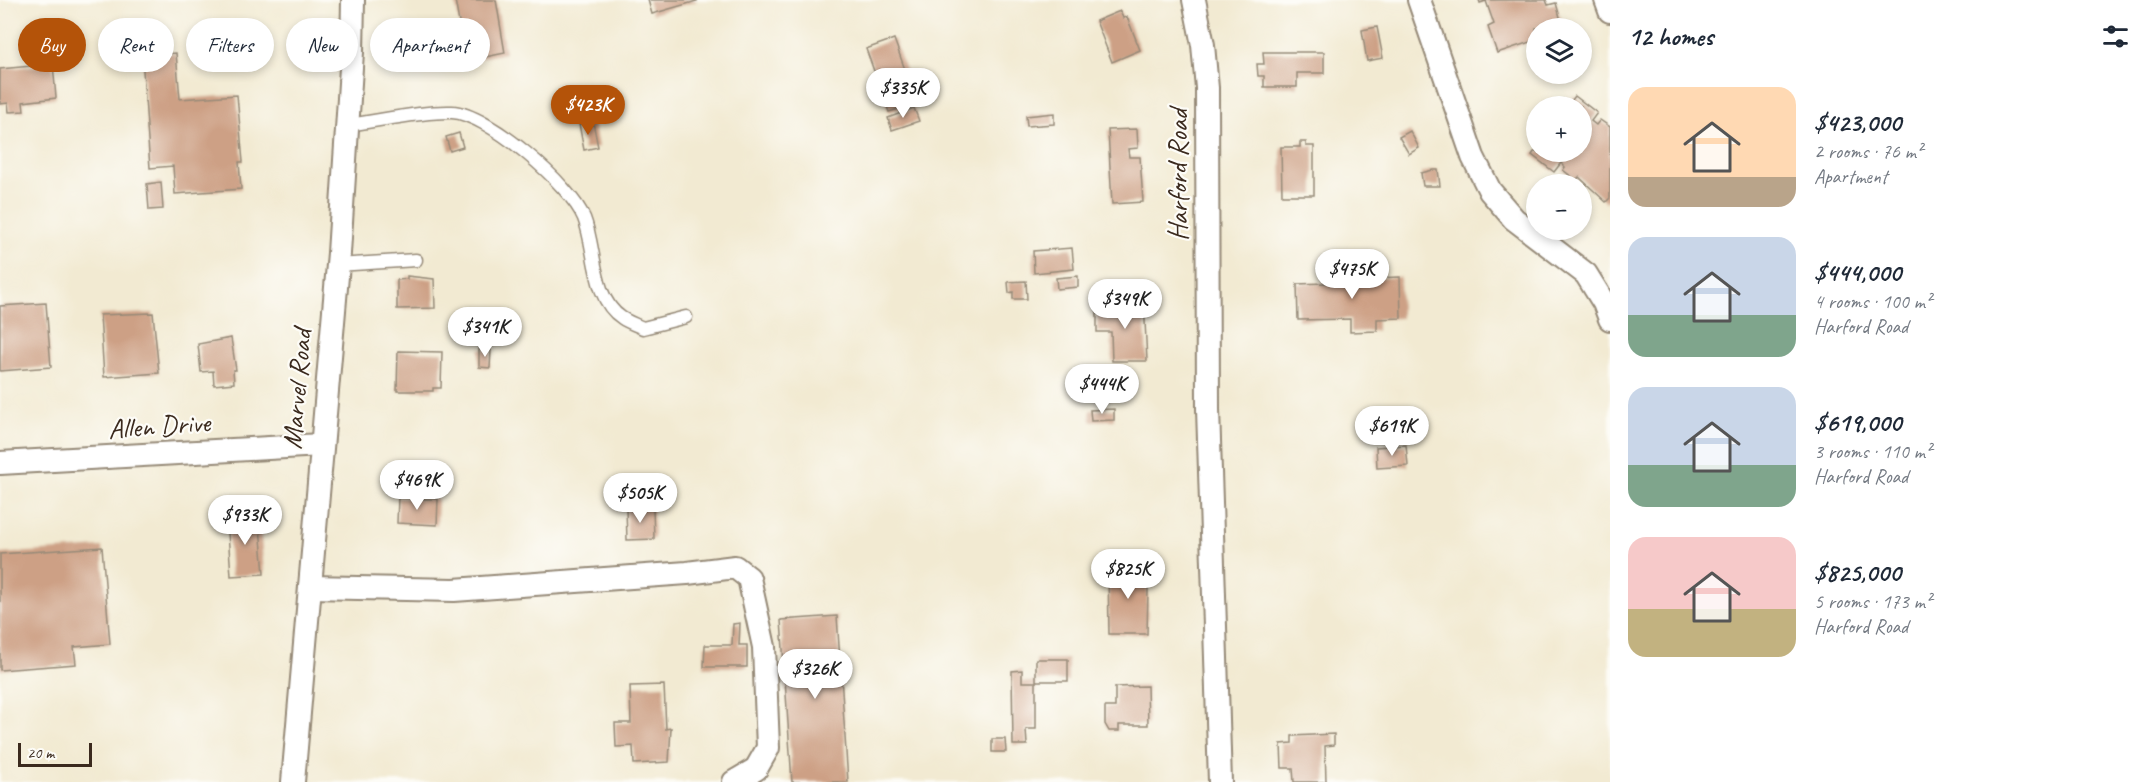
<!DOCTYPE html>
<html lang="en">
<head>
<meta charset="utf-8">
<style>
  body { margin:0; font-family:Caveat,sans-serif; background:#f6f6f7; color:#1f2937; height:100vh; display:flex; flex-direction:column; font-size:22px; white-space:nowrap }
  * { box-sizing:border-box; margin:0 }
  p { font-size:20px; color:#747a83 }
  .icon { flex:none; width:33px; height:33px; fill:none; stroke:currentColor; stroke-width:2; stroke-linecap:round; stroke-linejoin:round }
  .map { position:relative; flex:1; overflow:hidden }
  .panel { display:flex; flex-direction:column; background:#fff; width:540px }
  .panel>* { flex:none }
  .top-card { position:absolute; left:18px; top:18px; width:570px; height:54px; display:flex; gap:12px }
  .controls { position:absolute; left:1526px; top:18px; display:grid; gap:12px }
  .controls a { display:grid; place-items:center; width:66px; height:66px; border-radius:50%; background:#fff; box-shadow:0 3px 9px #0003; font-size:30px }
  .scale { position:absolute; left:18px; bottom:15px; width:74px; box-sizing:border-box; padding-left:6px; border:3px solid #3b2a1e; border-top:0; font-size:16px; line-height:21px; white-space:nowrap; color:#3b2a1e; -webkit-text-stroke:4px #fdfcf7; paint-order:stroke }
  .price { position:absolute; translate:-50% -51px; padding:0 14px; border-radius:21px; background:#fff; color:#222; font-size:20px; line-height:39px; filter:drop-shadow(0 2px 3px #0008) }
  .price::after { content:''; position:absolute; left:50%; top:36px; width:18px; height:14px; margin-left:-9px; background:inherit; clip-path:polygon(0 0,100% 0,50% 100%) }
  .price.selected { background:#b45309; color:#fff }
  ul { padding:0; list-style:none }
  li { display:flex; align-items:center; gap:18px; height:150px; padding:0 18px }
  li span { display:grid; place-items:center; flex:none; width:168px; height:120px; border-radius:18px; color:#555 }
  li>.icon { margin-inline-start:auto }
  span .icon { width:72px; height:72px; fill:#fffc; stroke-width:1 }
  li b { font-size:26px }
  h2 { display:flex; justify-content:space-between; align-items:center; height:72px; padding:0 18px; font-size:26px }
  .pill { padding:0 21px; border-radius:27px; background:#fff; box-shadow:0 3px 9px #0003; font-size:21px; line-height:54px }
  .pill.selected { background:#b45309; color:#fff }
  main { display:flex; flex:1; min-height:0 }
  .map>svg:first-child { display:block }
  .building { fill:#cda085 }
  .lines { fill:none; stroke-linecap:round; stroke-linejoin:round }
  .lane-casing { stroke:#968a78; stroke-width:15 }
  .street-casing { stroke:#968a78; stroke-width:26 }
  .lane { stroke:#fff; stroke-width:12 }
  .street { stroke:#fff; stroke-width:22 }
  .labels { text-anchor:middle; stroke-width:4.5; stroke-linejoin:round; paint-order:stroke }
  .street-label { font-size:28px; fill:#3b2a1e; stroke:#fdfcf7 }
</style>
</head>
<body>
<main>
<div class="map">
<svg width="1610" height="782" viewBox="0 0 1610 782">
  <rect width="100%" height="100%" fill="#fdfcf7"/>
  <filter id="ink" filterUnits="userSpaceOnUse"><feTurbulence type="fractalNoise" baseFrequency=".0167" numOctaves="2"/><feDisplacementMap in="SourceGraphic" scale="12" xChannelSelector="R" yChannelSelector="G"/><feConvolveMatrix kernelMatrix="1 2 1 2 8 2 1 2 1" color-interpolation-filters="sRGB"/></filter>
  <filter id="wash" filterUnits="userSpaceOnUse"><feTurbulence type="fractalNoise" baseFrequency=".008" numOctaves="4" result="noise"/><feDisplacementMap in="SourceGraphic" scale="24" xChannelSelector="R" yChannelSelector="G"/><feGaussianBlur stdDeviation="1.35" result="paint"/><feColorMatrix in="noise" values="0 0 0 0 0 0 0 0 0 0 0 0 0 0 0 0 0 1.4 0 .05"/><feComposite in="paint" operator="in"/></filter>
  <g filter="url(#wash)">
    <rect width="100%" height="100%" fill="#f2ead2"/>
    <g id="blocks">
      <g class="building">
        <path d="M455 0H496L505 53 466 61Z"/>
        <path d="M648 0H696L697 1 652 14Z"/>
        <path d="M1479 0H1546L1548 5 1556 3 1563 28H1536V40L1497 53 1488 27 1494 24 1486 1 1480 3Z"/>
        <path d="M1120 11 1123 18 1127 17 1140 50 1112 62 1096 21Z"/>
        <path d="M1377 27 1383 58 1367 61 1362 30Z"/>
        <path d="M894 39 917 103 889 112 866 49Z"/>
        <path d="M1263 52H1324V73H1297V87H1264V76H1258L1257 64H1264Z"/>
        <path d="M176 53 180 99 237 95 243 162H239L241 189 175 194 173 166 150 168 142 56Z"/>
        <path d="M53 64 56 98 23 102 24 111 9 112 8 103 0 104V69Z"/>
        <path d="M1575 96 1597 113 1591 121 1596 125 1600 120 1610 127V198L1606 202 1579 177 1576 180 1563 170 1565 167 1561 163 1554 172 1532 155 1534 152H1581V106H1557L1563 99 1569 104Z"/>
        <path d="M914 108 919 121 892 130 888 118Z"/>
        <path d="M1054 113V124L1027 126 1026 116Z"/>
        <path d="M593 122 598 147 584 150 579 124Z"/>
        <path d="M1137 129 1138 148 1128 149 1129 157H1140L1143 202 1112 204 1108 130Z"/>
        <path d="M1410 131 1419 148 1409 154 1399 137Z"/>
        <path d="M459 133 463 147 450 151 446 137Z"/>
        <path d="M1300 142H1306V146H1314V195H1282L1281 147H1300Z"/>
        <path d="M1433 170H1438L1440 186H1423L1421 173Z"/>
        <path d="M161 182 163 209 149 210 147 184Z"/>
        <path d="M1072 248 1074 269 1034 273 1033 251Z"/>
        <path d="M1365 270 1376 274V278L1400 277 1401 318 1377 319V331L1350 332V319L1298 320 1297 284 1326 283V279L1343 278V275L1355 271Z"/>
        <path d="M407 276 434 279 435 308 397 309V280L407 279Z"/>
        <path d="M1078 276V287L1057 289 1056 278Z"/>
        <path d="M1026 281 1027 299H1013V292L1009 293 1008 282Z"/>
        <path d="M1108 301H1144L1147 361H1112L1111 332H1097V310H1108Z"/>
        <path d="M46 303 51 367 0 371V306Z"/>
        <path d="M153 313 159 373 104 377 100 315Z"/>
        <path d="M231 338 236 370H233L234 383 214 385 213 371 201 372 198 344Z"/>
        <path d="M479 349 491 350 490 368 479 367Z"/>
        <path d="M398 351 442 352 441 388H433V391H397Z"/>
        <path d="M1114 409V420L1091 421 1090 410Z"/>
        <path d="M1406 445 1408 466 1377 468 1376 447Z"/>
        <path d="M407 494 416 495V499H438L437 525 397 523 398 498H407Z"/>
        <path d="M626 508H653L654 539 627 540Z"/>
        <path d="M259 515 264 574 231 576 227 518Z"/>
        <path d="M102 547 110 644 74 647 76 664 0 670V554Z"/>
        <path d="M1144 565V588H1148L1147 634H1109L1108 566Z"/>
        <path d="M837 616 848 782H792L781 620Z"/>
        <path d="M740 623 739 645H747V667H704L705 645H732L733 624Z"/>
        <rect x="1036" y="659" width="32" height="22"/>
        <path d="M1022 670V682H1036V729H1026L1027 745H1013L1012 671Z"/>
        <path d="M664 685 666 729 671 728 669 762 634 764 633 746 616 747 615 723H631L630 686Z"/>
        <path d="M1147 686 1148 725H1119V731H1109L1105 724V707H1115V687Z"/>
        <path d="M1334 734V745L1325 746 1326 782H1294L1293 768H1282L1281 744 1292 743V736Z"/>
        <path d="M992 739H1005L1006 752H992Z"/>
      </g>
    </g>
  </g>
  <g filter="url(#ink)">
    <use href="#blocks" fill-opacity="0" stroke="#968a78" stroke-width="1.5"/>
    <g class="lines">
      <g class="lane-casing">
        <g id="lane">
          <path d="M347 125C379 121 421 111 452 112 487 113 571 185 584 218 596 248 592 299 622 318 628 322 636 325 643 328L686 317"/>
          <path d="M337 265 416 260"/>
        </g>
      </g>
      <g class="street-casing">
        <g id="street">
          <path d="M1194 0 1203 45 1207 88 1208 409 1220 782"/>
          <path d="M1419 0 1473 157 1490 191 1514 219 1586 274 1604 303 1610 319"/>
          <path d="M1606 0 1610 11"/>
          <path d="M0 463 321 445"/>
          <path d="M310 587 454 590 687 573 735 567 749 578 764 647 768 748 756 769 734 782"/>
          <path d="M293 782 339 253 352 52 353 0"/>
        </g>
      </g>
      <use href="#lane" class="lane"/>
      <use href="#street" class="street"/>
    </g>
  </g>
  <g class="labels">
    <g class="street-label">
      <text transform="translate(1177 175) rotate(-90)" y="10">Harford Road</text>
      <text transform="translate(296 389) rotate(-85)" y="10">Marvel Road</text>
      <text transform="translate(159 425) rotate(-4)" y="10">Allen Drive</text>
    </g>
  </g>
</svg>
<div class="controls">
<a><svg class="icon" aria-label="layers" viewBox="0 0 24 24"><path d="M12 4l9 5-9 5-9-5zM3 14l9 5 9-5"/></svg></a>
<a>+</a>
<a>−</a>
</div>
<div class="scale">20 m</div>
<b class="price" style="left:903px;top:119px">$335K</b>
<b class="price selected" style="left:588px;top:136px">$423K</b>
<b class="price" style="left:1352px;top:300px">$475K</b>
<b class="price" style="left:1125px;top:330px">$349K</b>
<b class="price" style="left:485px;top:358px">$341K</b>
<b class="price" style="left:1102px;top:415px">$444K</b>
<b class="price" style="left:1392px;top:457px">$619K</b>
<b class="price" style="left:417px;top:511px">$469K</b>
<b class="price" style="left:640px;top:524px">$505K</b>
<b class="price" style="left:245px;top:546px">$933K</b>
<b class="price" style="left:1128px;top:600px">$825K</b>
<b class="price" style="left:815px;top:700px">$326K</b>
<div class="top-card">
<a class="pill selected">Buy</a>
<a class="pill">Rent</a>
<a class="pill">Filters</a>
<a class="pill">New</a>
<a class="pill">Apartment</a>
</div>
</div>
<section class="panel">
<h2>12 homes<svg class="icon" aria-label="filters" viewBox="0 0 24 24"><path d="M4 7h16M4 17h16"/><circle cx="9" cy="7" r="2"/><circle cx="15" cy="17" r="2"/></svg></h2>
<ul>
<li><span style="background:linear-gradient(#ffd9b3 75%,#b9a48a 0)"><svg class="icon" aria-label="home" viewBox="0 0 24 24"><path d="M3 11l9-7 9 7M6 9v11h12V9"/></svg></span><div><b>$423,000</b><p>2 rooms · 76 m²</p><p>Apartment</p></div></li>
<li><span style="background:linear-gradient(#c9d6e8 65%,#7fa58c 0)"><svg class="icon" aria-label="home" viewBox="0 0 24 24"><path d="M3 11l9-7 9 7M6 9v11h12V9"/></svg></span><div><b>$444,000</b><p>4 rooms · 100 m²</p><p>Harford Road</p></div></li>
<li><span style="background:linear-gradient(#c9d6e8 65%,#7fa58c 0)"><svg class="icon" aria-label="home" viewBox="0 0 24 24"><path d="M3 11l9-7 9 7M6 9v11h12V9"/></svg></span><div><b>$619,000</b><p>3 rooms · 110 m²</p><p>Harford Road</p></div></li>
<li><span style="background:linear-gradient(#f6c9c9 60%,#c2b280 0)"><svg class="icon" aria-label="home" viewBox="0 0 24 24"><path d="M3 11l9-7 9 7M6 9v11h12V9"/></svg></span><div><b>$825,000</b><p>5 rooms · 173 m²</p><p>Harford Road</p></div></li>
</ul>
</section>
</main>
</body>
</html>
